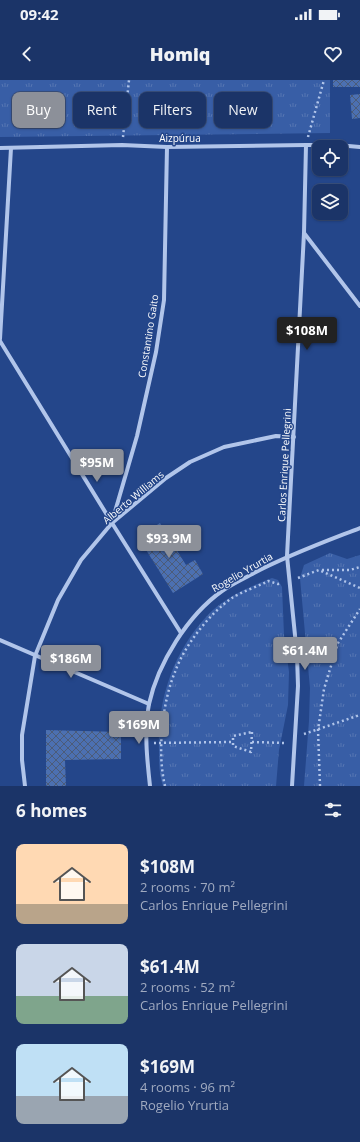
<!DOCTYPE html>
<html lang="en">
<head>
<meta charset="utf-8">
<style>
  body { margin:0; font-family:"Open Sans",sans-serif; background:#283f71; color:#f1f3f6; height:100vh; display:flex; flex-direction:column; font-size:15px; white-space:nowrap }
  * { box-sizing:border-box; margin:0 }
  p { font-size:13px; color:#a0aac0 }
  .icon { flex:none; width:22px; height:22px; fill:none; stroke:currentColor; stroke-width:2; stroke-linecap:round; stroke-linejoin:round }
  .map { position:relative; height:706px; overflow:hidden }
  .sheet { display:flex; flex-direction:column; background:#1b3468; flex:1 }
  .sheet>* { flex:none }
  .banner { position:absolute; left:12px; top:12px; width:336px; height:36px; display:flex; gap:8px }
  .buttons { position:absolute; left:312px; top:60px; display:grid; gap:8px }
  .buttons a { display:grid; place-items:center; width:36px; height:36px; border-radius:8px; background:#1b3468; box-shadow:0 1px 3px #0004,0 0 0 1px #394f7c; font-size:20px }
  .price { position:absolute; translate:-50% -34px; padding:0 9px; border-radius:4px; background:#8c9099; color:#fff; font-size:13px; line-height:26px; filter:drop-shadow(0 1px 2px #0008) }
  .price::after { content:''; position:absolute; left:50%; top:24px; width:12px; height:9px; margin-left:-6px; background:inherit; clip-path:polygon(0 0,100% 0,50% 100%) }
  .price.on { background:#222; color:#fff }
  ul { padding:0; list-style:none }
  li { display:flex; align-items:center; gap:12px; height:100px; padding:0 16px }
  li span { display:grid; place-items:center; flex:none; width:112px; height:80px; border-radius:8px; color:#555 }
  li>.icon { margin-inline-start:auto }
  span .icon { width:48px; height:48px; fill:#fffc; stroke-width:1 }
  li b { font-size:17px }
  h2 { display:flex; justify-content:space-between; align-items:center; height:48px; padding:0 16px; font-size:17px }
  .tag { padding:0 14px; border-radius:8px; background:#1b3468; box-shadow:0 1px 3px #0004,0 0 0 1px #394f7c; font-size:14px; line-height:36px }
  .tag.on { background:#8c9099; color:#fff }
  .status { display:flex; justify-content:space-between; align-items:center; height:28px; padding:0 20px; background:#1b3468; direction:ltr }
  .status svg { height:11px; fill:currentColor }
  header { display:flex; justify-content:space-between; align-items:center; height:52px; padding:0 16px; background:#1b3468; font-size:18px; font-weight:800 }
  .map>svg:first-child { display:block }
  .park { fill:url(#park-tufts) }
  .building { fill:url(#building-cross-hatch) }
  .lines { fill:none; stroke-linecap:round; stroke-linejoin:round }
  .path { stroke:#b1c5ea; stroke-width:2.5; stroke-dasharray:2 3; stroke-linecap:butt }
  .minor { stroke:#b1c5ea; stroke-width:4 }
  .labels { text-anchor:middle; stroke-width:3; stroke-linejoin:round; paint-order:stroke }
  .street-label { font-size:10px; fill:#fff; stroke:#24468a }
</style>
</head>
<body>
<div class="status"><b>09:42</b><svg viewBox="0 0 49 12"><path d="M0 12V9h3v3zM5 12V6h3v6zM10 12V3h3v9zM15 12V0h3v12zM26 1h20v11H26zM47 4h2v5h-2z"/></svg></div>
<header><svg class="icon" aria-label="back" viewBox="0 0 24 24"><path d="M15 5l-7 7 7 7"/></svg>Homiq<svg class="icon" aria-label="heart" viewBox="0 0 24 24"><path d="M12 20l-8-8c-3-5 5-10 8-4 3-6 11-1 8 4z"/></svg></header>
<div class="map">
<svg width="360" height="706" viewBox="0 0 360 706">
  <defs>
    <pattern id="park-tufts" width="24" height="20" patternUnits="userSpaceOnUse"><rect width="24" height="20" fill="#385ea6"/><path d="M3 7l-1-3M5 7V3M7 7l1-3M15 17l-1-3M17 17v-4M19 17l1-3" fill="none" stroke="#5676b3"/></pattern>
    <pattern id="building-cross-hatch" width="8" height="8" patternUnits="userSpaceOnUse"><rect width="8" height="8" fill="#4c70b1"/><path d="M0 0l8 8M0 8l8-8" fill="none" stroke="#4c5c79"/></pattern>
  </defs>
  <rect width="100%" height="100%" fill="#24468a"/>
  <g class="park">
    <path d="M0 0H330V53L0 57Z"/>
    <path d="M330 473 347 479 360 475V706H304L309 641 310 608 300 498 304 485Z"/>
    <path d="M272 498 278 500 282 507 284 555 289 592 288 625 279 670 276 706H163C159 694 159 682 159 670 157 621 173 572 207 536 224 517 249 507 272 498Z"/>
  </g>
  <g class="building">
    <rect x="333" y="0" width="27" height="7"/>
    <path d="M360 14V38L352 39 350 15Z"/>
    <path d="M160 443 186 485 195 480 203 494 173 513 138 457Z"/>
    <path d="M46 650 121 652V679L65 680 66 706H46Z"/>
  </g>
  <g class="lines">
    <g class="path">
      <path d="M123 57 129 0"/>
      <path d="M308 57 324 0"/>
      <path d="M322 490H350L360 487"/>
      <path d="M298 498 319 490 360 508"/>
      <path d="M252 652 251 672 233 666V656Z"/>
      <path d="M304 654 360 635"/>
      <path d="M252 662 286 663"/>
      <path d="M154 663 233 662"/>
      <path d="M165 706C157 673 162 623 175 592 184 566 210 533 232 518 243 511 257 507 268 501L278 504 282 503"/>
      <path d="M320 706 318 650 324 609 338 563 360 529"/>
    </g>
    <g class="minor">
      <path d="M0 68 122 65 167 67 306 65H337L360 67"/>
      <path d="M304 153 360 226"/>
      <path d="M0 259 11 68"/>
      <path d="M0 261 112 443 181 553"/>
      <path d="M112 442 137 356 156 272 164 220 167 67"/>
      <path d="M0 560 149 624"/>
      <path d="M25 706 22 680V655L35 576 58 520 81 480 112 443 166 398 190 382 224 367 276 356 294 357"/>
      <path d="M150 706C147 679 144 651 149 624 158 583 188 535 222 511 232 504 243 499 254 493 288 475 324 462 360 448"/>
      <path d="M292 706 298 606 297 575 287 476 304 153 306 65"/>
    </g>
  </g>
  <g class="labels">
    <g class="street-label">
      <text x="180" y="62">Aizpúrua</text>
      <text transform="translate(148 256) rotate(-81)" y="4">Constantino Gaito</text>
      <text transform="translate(284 385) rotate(-87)" y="4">Carlos Enrique Pellegrini</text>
      <text transform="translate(133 417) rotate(-40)" y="4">Alberto Williams</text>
      <text transform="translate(242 492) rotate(-30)" y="4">Rogelio Yrurtia</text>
    </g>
  </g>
</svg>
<div class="buttons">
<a><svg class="icon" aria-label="locate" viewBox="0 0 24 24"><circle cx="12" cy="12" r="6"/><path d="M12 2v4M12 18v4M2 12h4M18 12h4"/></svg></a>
<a><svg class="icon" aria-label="layers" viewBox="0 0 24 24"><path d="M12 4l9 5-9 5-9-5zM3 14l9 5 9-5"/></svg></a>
</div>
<b class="price on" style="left:307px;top:271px">$108M</b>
<b class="price" style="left:97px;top:403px">$95M</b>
<b class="price" style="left:169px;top:479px">$93.9M</b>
<b class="price" style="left:305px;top:591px">$61.4M</b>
<b class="price" style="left:71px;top:599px">$186M</b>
<b class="price" style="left:139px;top:665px">$169M</b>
<div class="banner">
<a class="tag on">Buy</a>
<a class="tag">Rent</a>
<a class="tag">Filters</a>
<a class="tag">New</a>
</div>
</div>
<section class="sheet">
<h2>6 homes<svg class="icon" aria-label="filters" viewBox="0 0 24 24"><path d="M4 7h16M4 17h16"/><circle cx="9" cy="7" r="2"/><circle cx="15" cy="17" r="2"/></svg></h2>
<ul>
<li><span style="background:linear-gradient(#ffd9b3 75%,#b9a48a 0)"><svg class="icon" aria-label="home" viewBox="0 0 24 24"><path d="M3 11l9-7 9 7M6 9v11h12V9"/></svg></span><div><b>$108M</b><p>2 rooms · 70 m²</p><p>Carlos Enrique Pellegrini</p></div></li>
<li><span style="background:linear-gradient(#c9d6e8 65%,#7fa58c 0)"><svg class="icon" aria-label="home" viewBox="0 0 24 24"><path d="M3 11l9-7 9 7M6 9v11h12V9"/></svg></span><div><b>$61.4M</b><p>2 rooms · 52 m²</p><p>Carlos Enrique Pellegrini</p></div></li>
<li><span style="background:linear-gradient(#bfe0f5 65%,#9aa5b1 0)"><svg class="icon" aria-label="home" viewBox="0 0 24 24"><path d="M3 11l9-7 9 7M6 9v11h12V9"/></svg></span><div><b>$169M</b><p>4 rooms · 96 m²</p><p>Rogelio Yrurtia</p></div></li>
</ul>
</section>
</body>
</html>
